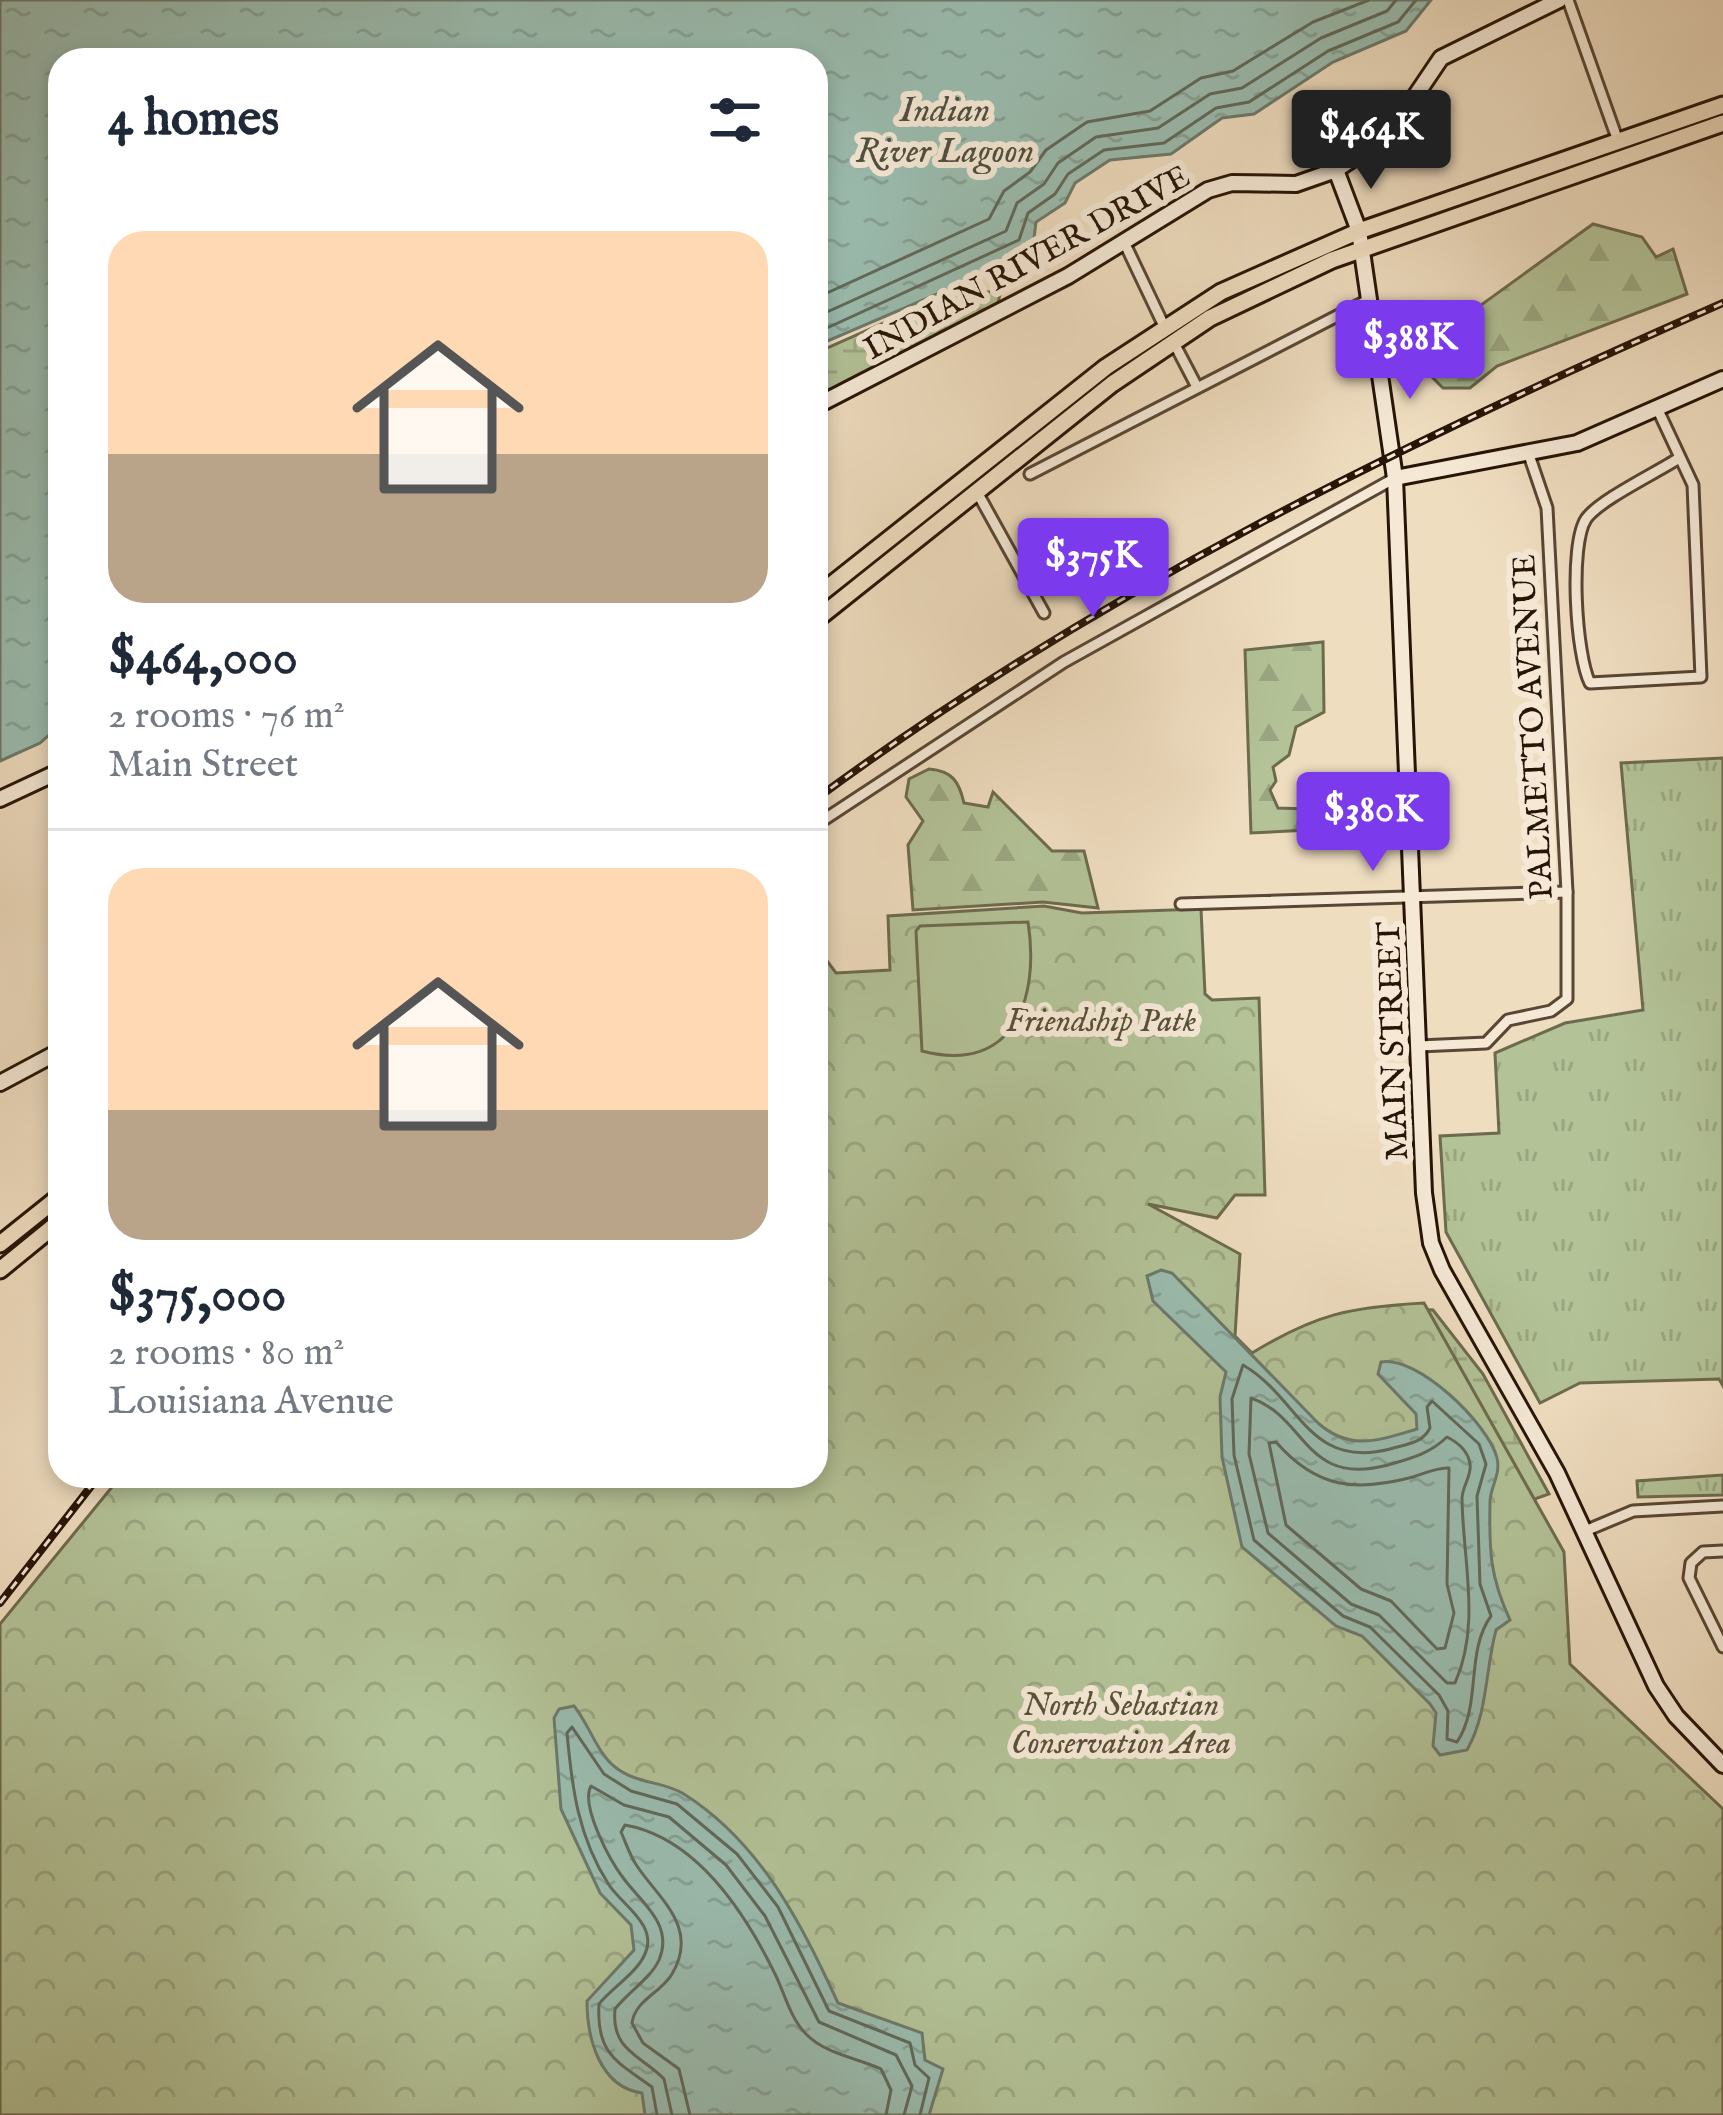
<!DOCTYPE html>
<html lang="en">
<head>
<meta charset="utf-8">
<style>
  body { margin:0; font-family:"IM FELL English",serif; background:#f2f2f3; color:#1f2937; height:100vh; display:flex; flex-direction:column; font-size:45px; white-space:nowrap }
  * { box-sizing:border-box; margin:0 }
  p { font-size:39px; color:#747a83 }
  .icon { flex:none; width:66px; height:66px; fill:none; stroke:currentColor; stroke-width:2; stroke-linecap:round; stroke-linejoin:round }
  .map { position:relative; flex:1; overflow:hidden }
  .sheet { position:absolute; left:48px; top:48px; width:780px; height:1440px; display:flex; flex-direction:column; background:#fff; border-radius:36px; box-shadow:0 6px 18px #0003 }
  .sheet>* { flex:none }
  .price { position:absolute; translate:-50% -102px; padding:0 27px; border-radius:12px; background:#7c3aed; color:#fff; font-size:39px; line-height:78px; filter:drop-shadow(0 3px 6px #0008) }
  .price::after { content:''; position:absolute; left:50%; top:72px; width:36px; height:27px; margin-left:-18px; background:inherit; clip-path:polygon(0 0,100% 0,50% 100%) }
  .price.current { background:#222; color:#fff }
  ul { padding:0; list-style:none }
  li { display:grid; align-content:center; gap:24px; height:636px; padding:0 60px }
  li+li { border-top:3px solid #e0e1e3 }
  li span { display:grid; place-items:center; height:372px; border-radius:36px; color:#555 }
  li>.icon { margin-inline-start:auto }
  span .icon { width:216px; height:216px; fill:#fffc; stroke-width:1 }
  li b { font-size:51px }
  h2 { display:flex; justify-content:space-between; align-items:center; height:144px; padding:0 60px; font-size:51px }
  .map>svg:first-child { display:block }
  .grass { fill:url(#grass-tufts); stroke:#6d6b4e; stroke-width:3 }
  .forest { fill:url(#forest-firs); stroke:#6d6b4e; stroke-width:3 }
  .wetland { fill:url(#wetland-marsh); stroke:#6d6b4e; stroke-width:3 }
  .park { fill:url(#park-crowns); stroke:#6d6b4e; stroke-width:3 }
  .garden { fill:#b3c297; stroke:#6d6b4e; stroke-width:3 }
  .water { fill:url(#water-ripples); stroke:#6c796b; stroke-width:3 }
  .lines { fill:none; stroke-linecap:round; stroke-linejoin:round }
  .shore { stroke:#60685a; stroke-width:3 }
  .street-casing { stroke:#594634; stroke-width:15 }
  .secondary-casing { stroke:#271405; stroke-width:20 }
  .primary-casing { stroke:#271405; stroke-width:21 }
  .street { stroke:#f5e9d6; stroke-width:9 }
  .secondary { stroke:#f5e9d6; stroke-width:14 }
  .primary { stroke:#efddc0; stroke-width:15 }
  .rail-casing { stroke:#271405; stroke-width:8 }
  .rail { stroke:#f5e9d6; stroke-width:3; stroke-dasharray:9; stroke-linecap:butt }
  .labels { text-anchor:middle; stroke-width:12; stroke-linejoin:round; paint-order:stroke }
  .street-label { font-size:33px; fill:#271405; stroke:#f5e9d6 }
  .park-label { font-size:33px; font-style:italic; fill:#585138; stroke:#f5e9d6 }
  .water-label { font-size:36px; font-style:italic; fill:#4f4f40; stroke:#f5e9d6 }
</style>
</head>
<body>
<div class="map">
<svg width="1723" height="2115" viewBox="0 0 1723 2115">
  <defs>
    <pattern id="grass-tufts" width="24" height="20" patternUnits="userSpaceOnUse" patternTransform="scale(3)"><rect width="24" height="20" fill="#b3c297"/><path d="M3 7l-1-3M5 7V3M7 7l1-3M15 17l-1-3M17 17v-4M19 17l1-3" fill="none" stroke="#9aa681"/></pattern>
    <pattern id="forest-firs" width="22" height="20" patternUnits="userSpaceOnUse" patternTransform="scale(3)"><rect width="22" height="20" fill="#b3c297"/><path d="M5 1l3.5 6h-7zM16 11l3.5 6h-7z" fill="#9aa681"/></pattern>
    <pattern id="wetland-marsh" width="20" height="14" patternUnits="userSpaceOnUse" patternTransform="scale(3)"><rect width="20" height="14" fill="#b3c297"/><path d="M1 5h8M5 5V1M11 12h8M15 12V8" fill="none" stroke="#9aa681"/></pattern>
    <pattern id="park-crowns" width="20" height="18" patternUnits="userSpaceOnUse" patternTransform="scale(3)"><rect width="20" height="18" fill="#b3c297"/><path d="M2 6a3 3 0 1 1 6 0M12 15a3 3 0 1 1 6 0" fill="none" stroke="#9aa681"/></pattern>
    <pattern id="water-ripples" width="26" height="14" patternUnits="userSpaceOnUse" patternTransform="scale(3)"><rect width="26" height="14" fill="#9abcaf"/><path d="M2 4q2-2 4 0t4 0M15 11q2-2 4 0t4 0" fill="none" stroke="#85a195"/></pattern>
  </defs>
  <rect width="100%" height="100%" fill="#efddc0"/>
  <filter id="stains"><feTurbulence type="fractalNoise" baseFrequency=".00167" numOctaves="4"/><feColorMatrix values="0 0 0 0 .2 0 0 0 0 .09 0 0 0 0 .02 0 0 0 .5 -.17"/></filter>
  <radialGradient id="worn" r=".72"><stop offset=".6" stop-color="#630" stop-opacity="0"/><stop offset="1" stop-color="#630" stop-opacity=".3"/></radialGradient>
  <g class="grass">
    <path d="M1723 758V1386L1719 1379 1580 1383 1540 1403 1446 1232 1440 1136 1499 1133 1495 1053 1565 1023 1643 1010 1621 763Z"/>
    <path d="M1723 1475V1495L1638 1497 1637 1481Z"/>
  </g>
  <g class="forest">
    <path d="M1593 224 1642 237 1656 257 1673 249 1687 294 1497 366 1470 388H1443L1423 368V347Z"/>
    <path d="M1323 642 1324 712 1296 727 1289 755 1273 767 1276 781 1270 790 1278 808 1306 809 1308 830 1251 833 1245 650Z"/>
    <path d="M929 769C953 771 959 782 964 803L988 807 993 792 1052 851H1084L1098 908 1043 902 913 910 908 845 923 821 906 797 909 779Z"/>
  </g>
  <g class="wetland">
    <path d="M1002 286 997 307 820 398 816 353 958 290 989 292Z"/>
    <path d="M1386 1308 1433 1310 1483 1374 1549 1494 1535 1499 1519 1495 1258 1352C1301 1323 1335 1311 1386 1308Z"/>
  </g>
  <path class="park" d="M1044 906 1082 913 1201 909 1205 994 1212 1000 1259 998 1265 1195H1235L1217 1218 1148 1204 1240 1254 1235 1336 1252 1353C1316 1314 1350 1307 1424 1303L1564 1552 1570 1664 1723 1809V2115H0V1624L121 1476H816V946L836 973 890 970 888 916Z"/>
  <path class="garden" d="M1028 922C1040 998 1014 1075 922 1051L916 931 920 926Z"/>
  <g class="water">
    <path d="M0 0H1431L1406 31 1333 62 1254 114 1222 118 1171 154 1110 160 1075 183 1065 203 1036 222 1033 246 984 274 816 346V60H60V725L40 743 0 761Z"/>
    <path d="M1161 1270 1172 1273 1318 1423C1351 1452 1379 1440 1417 1429L1416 1414 1378 1374 1381 1362C1417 1355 1488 1423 1497 1458 1501 1475 1490 1487 1490 1502 1489 1551 1490 1577 1510 1620L1496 1630C1485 1671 1488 1713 1467 1750L1440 1755 1433 1746 1436 1713 1430 1704 1362 1636 1336 1626 1242 1547 1222 1457 1220 1397 1226 1372 1153 1301 1147 1276Z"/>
    <path d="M574 1706C589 1724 597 1753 615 1767 636 1784 663 1781 684 1794 761 1843 801 1923 838 2003L922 2033 925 2060 943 2069 929 2115H645L642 2093C599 2087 587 2037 587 2001L634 1950 631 1925 600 1893 561 1809 554 1718 559 1709Z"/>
  </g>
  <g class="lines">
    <g class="shore">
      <path d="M816 298 989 219 1004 191 1030 172 1046 150 1087 122 1150 111 1201 78 1233 71 1313 22 1369 0"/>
      <path d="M816 317 1006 231 1017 203 1044 184 1058 163 1096 137 1158 128 1210 94 1242 88 1321 38 1387 11 1396 0"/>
      <path d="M816 333 1019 240 1028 213 1055 194 1068 174 1104 150 1164 143 1216 108 1249 102 1328 51 1398 22 1416 0"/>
      <path d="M1243 1365C1300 1398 1308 1470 1390 1449 1406 1444 1422 1444 1430 1428L1427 1407 1432 1401 1479 1444 1486 1464 1477 1496 1480 1584 1491 1616C1465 1652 1482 1705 1457 1742L1447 1739 1448 1711 1439 1695 1370 1627 1343 1616 1254 1540 1234 1455 1232 1399Z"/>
      <path d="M1251 1398C1308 1418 1304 1487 1388 1465 1412 1458 1429 1454 1447 1437 1457 1442 1468 1451 1470 1464 1472 1476 1462 1486 1462 1499 1463 1562 1481 1625 1455 1683H1447L1379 1615 1351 1604 1268 1533 1249 1454Z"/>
      <path d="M1269 1443 1276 1442C1317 1489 1356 1492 1413 1477 1425 1473 1438 1467 1449 1468L1447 1584 1454 1613 1445 1648 1437 1649 1391 1601 1361 1589 1286 1525Z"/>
      <path d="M657 2115 652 2087C618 2062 596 2055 599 2004 611 1989 636 1973 644 1956 660 1926 622 1905 609 1885 578 1837 572 1788 567 1733L572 1727 604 1774 631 1791 677 1804 737 1854 778 1907 829 2011 910 2043 915 2065 929 2078 920 2115"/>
      <path d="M672 2115 664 2079C641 2055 611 2051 615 2009 627 1993 651 1978 659 1960 674 1925 642 1903 624 1879 610 1861 580 1805 591 1786L624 1805 669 1817 726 1865 765 1916 819 2022 896 2055 912 2086 904 2115"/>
      <path d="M690 2115 679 2069 643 2043 632 2023C635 2000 661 1993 672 1974 700 1927 658 1898 637 1866 630 1856 626 1843 621 1832L625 1825C698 1838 746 1914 776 1976 785 1995 791 2019 806 2034 825 2054 857 2058 881 2069L891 2090 886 2115"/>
    </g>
    <g class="street-casing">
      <g id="street">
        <path d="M1568 0 1618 141"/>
        <path d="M1125 244 1164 326"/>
        <path d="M1173 341 1197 387"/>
        <path d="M1657 408 1693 485 1701 677 1590 683C1576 656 1569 545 1586 519 1599 500 1658 472 1679 458"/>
        <path d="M1030 474 1370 299"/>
        <path d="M977 492 1044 613"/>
        <path d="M825 819 1064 662 1395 478"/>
        <path d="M1181 904 1567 892"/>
        <path d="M1419 1046 1486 1043 1508 1020 1551 1011 1567 999V892L1547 508 1529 455"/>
        <path d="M1585 1531 1633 1511 1723 1506"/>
        <path d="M1723 1551 1703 1552 1691 1563 1689 1578 1723 1647"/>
      </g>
    </g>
    <g class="secondary-casing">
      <g id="secondary">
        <path d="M1336 170 1359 231 1395 478 1424 1193 1431 1243 1442 1270 1557 1473 1656 1686 1676 1716 1723 1765"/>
        <path d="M816 406 1068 276 1208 190 1232 183 1296 184 1336 170 1389 135 1441 58 1559 0"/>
        <path d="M1395 478 1577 443 1723 379"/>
        <path d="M0 799 60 771"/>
        <path d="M0 1083 60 1051"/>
      </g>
    </g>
    <g class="primary-casing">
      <g id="primary">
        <path d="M816 597 1106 367 1221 292 1359 231 1723 105"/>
        <path d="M816 620 1112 384 1210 318 1332 260 1723 123"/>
        <path d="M0 1244 60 1196"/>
        <path d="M0 1270 60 1221"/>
      </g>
    </g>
    <use href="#street" class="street"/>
    <use href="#secondary" class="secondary"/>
    <use href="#primary" class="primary"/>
    <g class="rail-casing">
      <g id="rail">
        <path d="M816 799C1097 592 1405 442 1723 303"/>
        <path d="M0 1603 99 1476"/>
      </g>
    </g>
    <use href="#rail" class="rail"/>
  </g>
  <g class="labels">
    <g class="street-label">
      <text transform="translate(1026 261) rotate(-29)" y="12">INDIAN RIVER DRIVE</text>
      <text transform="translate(1531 727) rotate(-93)" y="12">PALMETTO AVENUE</text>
      <text transform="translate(1391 1041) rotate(-92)" y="12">MAIN STREET</text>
    </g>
    <g class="park-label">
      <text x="1101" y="1031">Friendship Patk</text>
      <text x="1121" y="1715">North Sebastian<tspan x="1121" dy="38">Conservation Area</tspan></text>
    </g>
    <g class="water-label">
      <text x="945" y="121">Indian<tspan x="945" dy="41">River Lagoon</tspan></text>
    </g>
  </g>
  <rect width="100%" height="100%" filter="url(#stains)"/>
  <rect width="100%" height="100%" fill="url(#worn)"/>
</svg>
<b class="price current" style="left:1371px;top:192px">$464K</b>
<b class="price" style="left:1410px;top:402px">$388K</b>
<b class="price" style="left:1093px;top:620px">$375K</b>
<b class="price" style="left:1373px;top:874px">$380K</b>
<section class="sheet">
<h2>4 homes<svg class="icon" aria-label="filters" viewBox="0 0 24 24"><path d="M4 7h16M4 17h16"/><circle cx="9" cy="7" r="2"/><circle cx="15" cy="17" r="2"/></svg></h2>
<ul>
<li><span style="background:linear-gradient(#ffd9b3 60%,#b9a48a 0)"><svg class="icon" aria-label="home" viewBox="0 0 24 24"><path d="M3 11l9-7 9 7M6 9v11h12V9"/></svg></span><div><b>$464,000</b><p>2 rooms · 76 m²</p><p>Main Street</p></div></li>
<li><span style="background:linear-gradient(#ffd9b3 65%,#b9a48a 0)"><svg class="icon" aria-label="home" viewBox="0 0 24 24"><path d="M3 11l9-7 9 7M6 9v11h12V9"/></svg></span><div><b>$375,000</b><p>2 rooms · 80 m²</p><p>Louisiana Avenue</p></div></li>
</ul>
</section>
</div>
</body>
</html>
